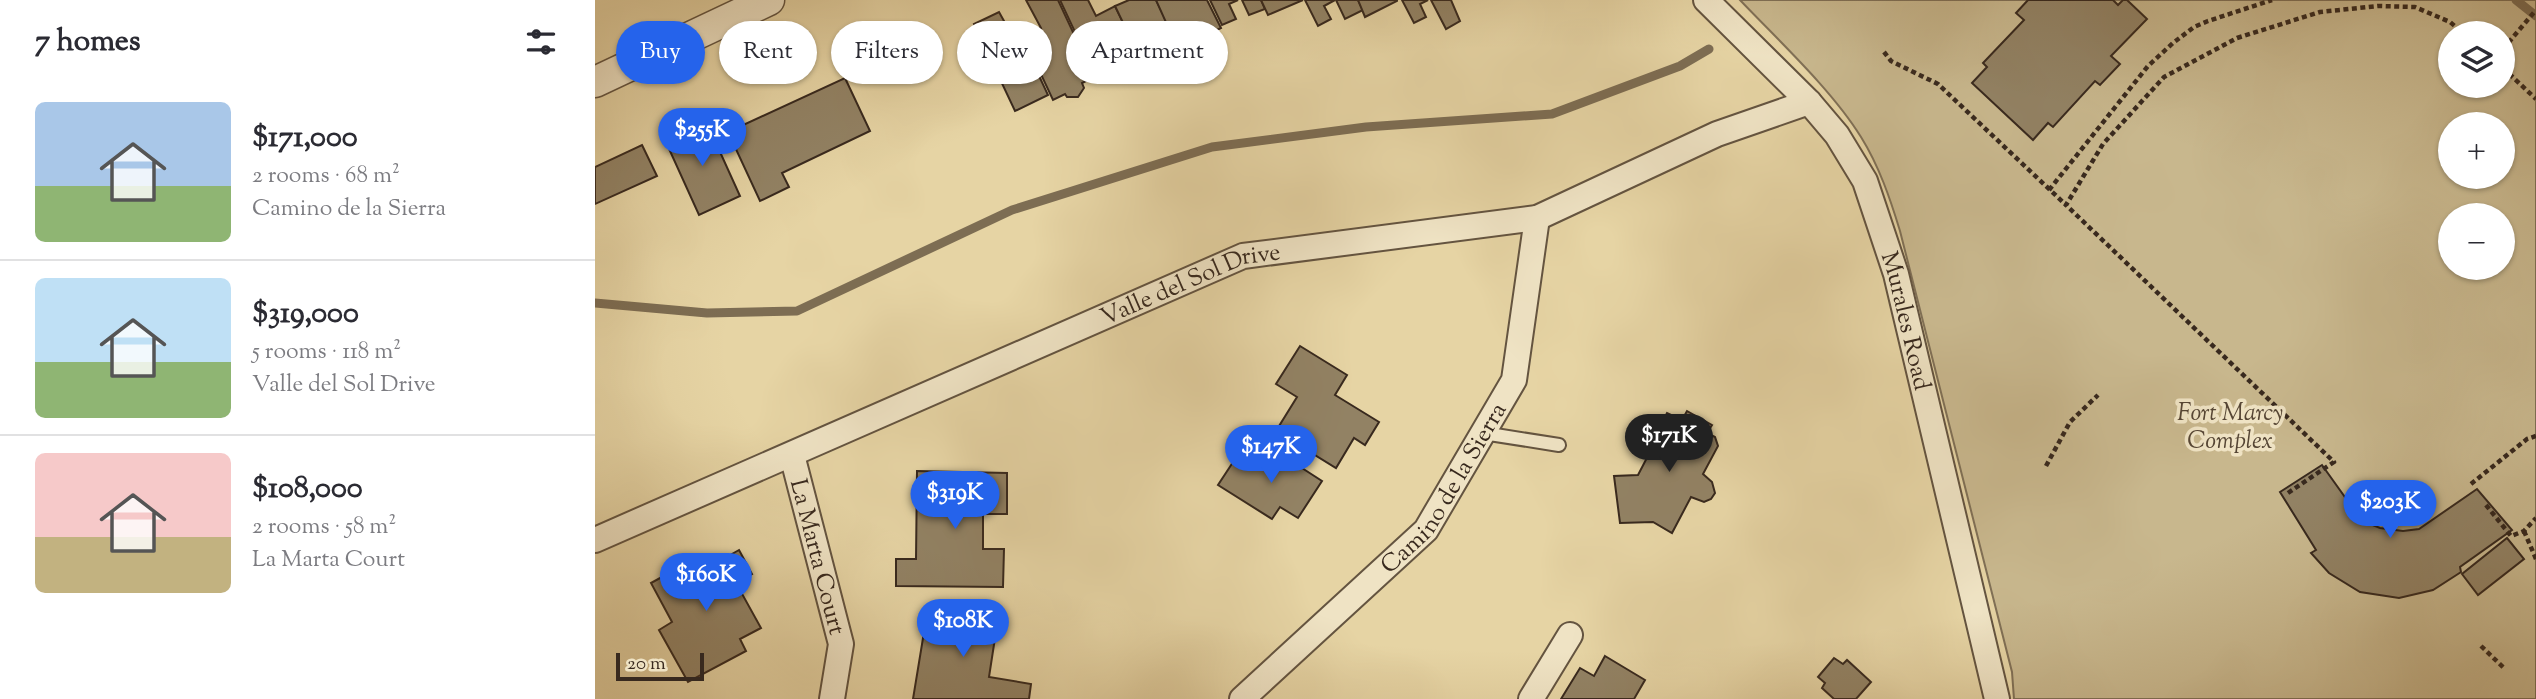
<!DOCTYPE html>
<html lang="en">
<head>
<meta charset="utf-8">
<style>
  body { margin:0; font-family:"Sorts Mill Goudy",serif; background:#f7f7f7; color:#2b2b33; height:100vh; display:flex; flex-direction:column; font-size:26px; white-space:nowrap }
  * { box-sizing:border-box; margin:0 }
  p { font-size:23px; color:#7c7c81 }
  .icon { flex:none; width:38px; height:38px; fill:none; stroke:currentColor; stroke-width:2; stroke-linecap:round; stroke-linejoin:round }
  .map { position:relative; flex:1; overflow:hidden }
  .details { display:flex; flex-direction:column; background:#fff; width:595px }
  .details>* { flex:none }
  .top-card { position:absolute; left:21px; top:21px; width:665px; height:63px; display:flex; gap:14px }
  .buttons { position:absolute; left:1843px; top:21px; display:grid; gap:14px }
  .buttons a { display:grid; place-items:center; width:77px; height:77px; border-radius:50%; background:#fff; box-shadow:0 2px 5px #0004; font-size:35px }
  .scale { position:absolute; left:21px; bottom:18px; width:88px; box-sizing:border-box; padding-left:7px; border:4px solid #38291e; border-top:0; font-size:19px; line-height:24px; white-space:nowrap; color:#38291e; -webkit-text-stroke:5px #efe3c4; paint-order:stroke }
  .price { position:absolute; translate:-50% -60px; padding:0 16px; border-radius:24px; background:#2563eb; color:#fff; font-size:23px; line-height:46px; filter:drop-shadow(0 2px 4px #0008) }
  .price::after { content:''; position:absolute; left:50%; top:42px; width:21px; height:16px; margin-left:-10px; background:inherit; clip-path:polygon(0 0,100% 0,50% 100%) }
  .price.active { background:#222; color:#fff }
  ul { padding:0; list-style:none }
  li { display:flex; align-items:center; gap:21px; height:175px; padding:0 35px }
  li+li { border-top:2px solid #e1e1e2 }
  li span { display:grid; place-items:center; flex:none; width:196px; height:140px; border-radius:10px; color:#555 }
  li>.icon { margin-inline-start:auto }
  span .icon { width:84px; height:84px; fill:#fffc; stroke-width:1 }
  li b { font-size:30px }
  h2 { display:flex; justify-content:space-between; align-items:center; height:84px; padding:0 35px; font-size:30px }
  .tag { padding:0 24px; border-radius:32px; background:#fff; box-shadow:0 2px 5px #0004; font-size:24px; line-height:63px }
  .tag.active { background:#2563eb; color:#fff }
  main { display:flex; flex:1; min-height:0 }
  .map>svg:first-child { display:block }
  .green { fill:#c8b78d; stroke:#807056; stroke-width:2; fill-rule:evenodd }
  .lines { fill:none; stroke-linecap:round; stroke-linejoin:round }
  .stream { stroke:#7d6d53; stroke-width:9 }
  .building { fill:#928264; stroke:#38291e; stroke-width:2 }
  .service-casing { stroke:#645440; stroke-width:16 }
  .minor-casing { stroke:#645440; stroke-width:28 }
  .tertiary-casing { stroke:#645440; stroke-width:33 }
  .path { stroke:#38291e; stroke-width:4.5; stroke-dasharray:5 3.5; stroke-linecap:butt }
  .service { stroke:#efe3c4; stroke-width:12 }
  .minor { stroke:#efe3c4; stroke-width:24 }
  .tertiary { stroke:#efe3c4; stroke-width:30 }
  .labels { text-anchor:middle; stroke-width:7; stroke-linejoin:round; paint-order:stroke }
  .street-label { font-size:24px; fill:#38291e; stroke:#efe3c4 }
  .park-label { font-size:24px; font-style:italic; fill:#554534; stroke:#efe3c4 }
</style>
</head>
<body>
<main>
<section class="details">
<h2>7 homes<svg class="icon" aria-label="filters" viewBox="0 0 24 24"><path d="M4 7h16M4 17h16"/><circle cx="9" cy="7" r="2"/><circle cx="15" cy="17" r="2"/></svg></h2>
<ul>
<li><span style="background:linear-gradient(#a9c7e8 60%,#8fb573 0)"><svg class="icon" aria-label="home" viewBox="0 0 24 24"><path d="M3 11l9-7 9 7M6 9v11h12V9"/></svg></span><div><b>$171,000</b><p>2 rooms · 68 m²</p><p>Camino de la Sierra</p></div></li>
<li><span style="background:linear-gradient(#bfe0f5 60%,#8fb573 0)"><svg class="icon" aria-label="home" viewBox="0 0 24 24"><path d="M3 11l9-7 9 7M6 9v11h12V9"/></svg></span><div><b>$319,000</b><p>5 rooms · 118 m²</p><p>Valle del Sol Drive</p></div></li>
<li><span style="background:linear-gradient(#f6c9c9 60%,#c2b280 0)"><svg class="icon" aria-label="home" viewBox="0 0 24 24"><path d="M3 11l9-7 9 7M6 9v11h12V9"/></svg></span><div><b>$108,000</b><p>2 rooms · 58 m²</p><p>La Marta Court</p></div></li>
</ul>
</section>
<div class="map">
<svg width="1941" height="699" viewBox="0 0 1941 699">
  <rect width="100%" height="100%" fill="#e6d4a4"/>
  <filter id="stains"><feTurbulence type="fractalNoise" baseFrequency=".00286" numOctaves="4"/><feColorMatrix values="0 0 0 0 .2 0 0 0 0 .09 0 0 0 0 .02 0 0 0 .5 -.17"/></filter>
  <radialGradient id="worn" r=".72"><stop offset=".6" stop-color="#630" stop-opacity="0"/><stop offset="1" stop-color="#630" stop-opacity=".3"/></radialGradient>
  <path class="green" d="M1145 0H1941V699H1419L1417 672 1305 231C1295 198 1284 166 1266 137 1237 90 1183 40 1145 0ZM1855 33H1908V86H1855ZM1855 124H1908V177H1855ZM1855 215H1908V268H1855Z"/>
  <g class="lines">
    <g class="stream">
      <path d="M1921 0 1941 16"/>
      <path d="M0 303 112 313 202 311 417 210 617 147 771 127 957 114 1085 66 1114 49"/>
    </g>
  </g>
  <g class="building">
    <path d="M431 0H463L499 77 487 83 489 88 483 97H472L470 94 458 100 428 36 446 28Z"/>
    <path d="M465 0H493L501 16 520 6 545 58 502 79Z"/>
    <path d="M534 0H561L581 41 545 58 520 6Z"/>
    <path d="M561 0H612L626 28 610 36 604 23 591 30 600 49 586 56Z"/>
    <path d="M615 0H643L634 4 641 19 627 25Z"/>
    <path d="M647 0H666L670 9 654 15Z"/>
    <path d="M666 0H708L673 15Z"/>
    <path d="M710 0H740L729 6 736 19 723 26Z"/>
    <path d="M741 0H763L768 10 750 19Z"/>
    <path d="M763 0H802V1L770 17Z"/>
    <path d="M807 0H833L825 4 831 17 819 23Z"/>
    <path d="M836 0H856L865 21 851 29Z"/>
    <path d="M1433 0H1518L1523 5 1528 0H1532L1552 19 1516 56 1525 64 1505 85 1500 81 1458 127 1453 123 1438 140 1377 83 1392 67 1388 63 1429 20 1421 13Z"/>
    <path d="M404 12 419 39 401 47 407 59 431 48 453 95 420 111 379 24Z"/>
    <path d="M250 78 275 131 187 173 194 187 165 201 133 132Z"/>
    <path d="M111 121 145 196 104 215 70 140Z"/>
    <path d="M47 145 62 176 0 204V167Z"/>
    <path d="M705 346 752 375 740 395 784 422 770 445 759 438 741 468 681 431 702 397 681 384Z"/>
    <path d="M1092 411 1117 425 1112 433 1120 437 1123 446 1108 474 1117 482 1120 493 1116 499 1109 502 1096 497 1077 533 1058 522 1025 523 1019 476 1043 475 1055 452 1063 457 1070 441 1059 436 1058 430 1061 424 1068 421 1072 413 1087 420Z"/>
    <path d="M679 450 727 481 703 518 685 507 677 519 623 485 644 453 668 468Z"/>
    <path d="M1727 465 1762 514 1770 522 1785 528 1808 531 1824 529 1882 489 1917 530 1865 567 1866 572 1863 574 1838 590 1804 598 1765 592 1734 573 1716 553 1721 550 1685 492Z"/>
    <path d="M322 471 412 473V514H388V549H409L408 587 301 586V559H321Z"/>
    <path d="M1912 538 1929 559 1883 595 1867 574Z"/>
    <path d="M144 550 157 574 141 583 166 628 145 639 151 651 93 682 64 630 77 622 56 583 105 556 112 568Z"/>
    <path d="M348 603 404 612 394 677 436 684 434 699H318L330 626 344 629Z"/>
    <path d="M1010 656 1050 680 1039 699H966L985 668 999 676Z"/>
    <path d="M1239 658 1248 664 1252 660 1276 682 1261 699H1239L1227 688 1230 683 1223 677Z"/>
  </g>
  <g class="lines">
    <g class="service-casing">
      <path id="service" d="M888 433 964 445"/>
    </g>
    <g class="minor-casing">
      <g id="minor">
        <path id="s1" d="M1111 0 1214 102 1242 135 1270 181 1301 274 1402 699"/>
        <path id="s2" d="M197 455 246 644 237 699"/>
        <path id="s3" d="M0 540 648 256 942 218 1122 134 1214 102"/>
        <path id="s4" d="M647 699 831 530 919 380 942 218"/>
        <path d="M936 699 975 635"/>
      </g>
    </g>
    <g class="tertiary-casing">
      <path id="tertiary" d="M0 82 174 0"/>
    </g>
    <g class="path">
      <path d="M1908 49 1941 10"/>
      <path d="M1289 52 1296 61 1343 84 1471 205"/>
      <path d="M1908 68 1941 99"/>
      <path d="M1454 190 1553 66 1578 43 1599 27 1613 21 1677 0"/>
      <path d="M1451 466 1475 422 1503 395"/>
      <path d="M1876 484 1932 439 1941 436"/>
      <path d="M1693 493 1739 462 1471 205 1508 144 1569 77 1642 38 1725 12 1783 6 1820 7 1855 22 1868 33"/>
      <path d="M1891 505 1916 536 1929 531 1941 518"/>
      <path d="M1929 531 1941 559"/>
      <path d="M1886 646 1910 669"/>
    </g>
    <use href="#service" class="service"/>
    <use href="#minor" class="minor"/>
    <use href="#tertiary" class="tertiary"/>
  </g>
  <g class="labels">
    <g class="street-label">
      <text dy="8" stroke="none"><textPath href="#s3" startOffset="649">Valle del Sol Drive</textPath></text>
      <text dy="8" stroke="none"><textPath href="#s1" startOffset="388">Murales Road</textPath></text>
      <text dy="8" stroke="none"><textPath href="#s4" startOffset="294">Camino de la Sierra</textPath></text>
      <text dy="8" stroke="none"><textPath href="#s2" startOffset="105">La Marta Court</textPath></text>
    </g>
    <g class="park-label">
      <text x="1635" y="420">Fort Marcy<tspan x="1635" dy="28">Complex</tspan></text>
    </g>
  </g>
  <rect width="100%" height="100%" filter="url(#stains)"/>
  <rect width="100%" height="100%" fill="url(#worn)"/>
</svg>
<div class="buttons">
<a><svg class="icon" aria-label="layers" viewBox="0 0 24 24"><path d="M12 4l9 5-9 5-9-5zM3 14l9 5 9-5"/></svg></a>
<a>+</a>
<a>−</a>
</div>
<div class="scale">20 m</div>
<b class="price" style="left:107px;top:168px">$255K</b>
<b class="price active" style="left:1074px;top:474px">$171K</b>
<b class="price" style="left:676px;top:485px">$147K</b>
<b class="price" style="left:360px;top:531px">$319K</b>
<b class="price" style="left:1795px;top:540px">$203K</b>
<b class="price" style="left:111px;top:613px">$160K</b>
<b class="price" style="left:368px;top:659px">$108K</b>
<div class="top-card">
<a class="tag active">Buy</a>
<a class="tag">Rent</a>
<a class="tag">Filters</a>
<a class="tag">New</a>
<a class="tag">Apartment</a>
</div>
</div>
</main>
</body>
</html>
